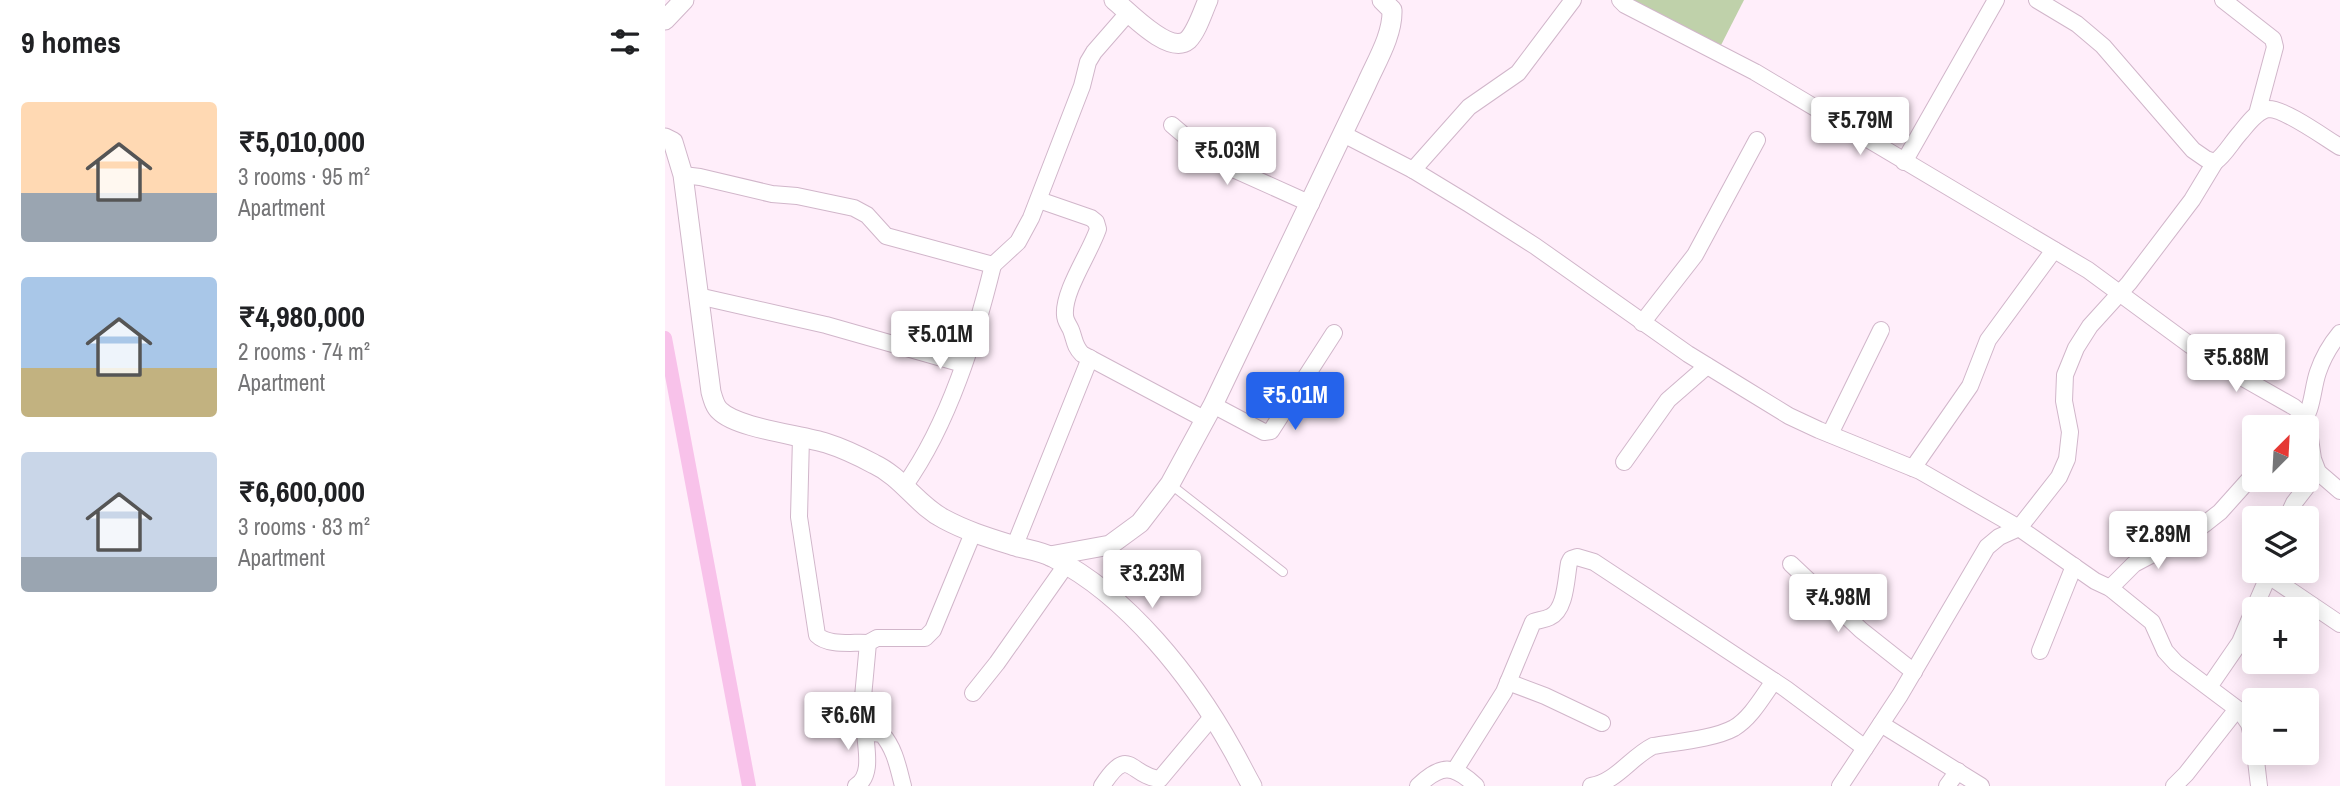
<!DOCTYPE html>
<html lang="en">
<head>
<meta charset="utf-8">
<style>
  body { margin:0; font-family:"Archivo Narrow",sans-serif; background:#f2f2f2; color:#202124; height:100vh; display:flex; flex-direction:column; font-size:26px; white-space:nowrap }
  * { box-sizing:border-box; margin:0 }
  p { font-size:23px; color:#757577 }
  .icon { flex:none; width:38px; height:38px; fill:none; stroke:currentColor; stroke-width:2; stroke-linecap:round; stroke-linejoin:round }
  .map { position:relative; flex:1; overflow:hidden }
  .drawer { display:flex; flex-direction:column; background:#fff; width:665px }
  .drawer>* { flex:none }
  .needle { width:46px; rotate:24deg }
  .buttons { position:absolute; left:1577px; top:415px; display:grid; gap:14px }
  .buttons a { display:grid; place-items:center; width:77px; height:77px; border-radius:7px; background:#fff; box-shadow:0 4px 18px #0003; font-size:35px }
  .price { position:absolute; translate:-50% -60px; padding:0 16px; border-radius:7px; background:#fff; color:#222; font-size:23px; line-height:46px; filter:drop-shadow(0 2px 4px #0008) }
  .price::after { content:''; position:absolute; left:50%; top:42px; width:21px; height:16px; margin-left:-10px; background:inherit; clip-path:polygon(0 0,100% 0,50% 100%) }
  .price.active { background:#2563eb; color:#fff }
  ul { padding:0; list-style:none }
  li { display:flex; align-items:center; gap:21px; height:175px; padding:0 21px }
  li span { display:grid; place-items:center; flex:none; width:196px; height:140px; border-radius:7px; color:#555 }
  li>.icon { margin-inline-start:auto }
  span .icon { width:84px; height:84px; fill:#fffc; stroke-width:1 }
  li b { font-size:30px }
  h2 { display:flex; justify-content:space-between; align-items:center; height:84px; padding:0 21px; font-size:30px }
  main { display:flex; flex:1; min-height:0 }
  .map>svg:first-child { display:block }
  .green { fill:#bfd1aa }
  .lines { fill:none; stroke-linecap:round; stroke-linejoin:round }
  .canal { stroke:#f8c2ea; stroke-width:14 }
  .service-casing { stroke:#d1b6ca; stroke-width:10 }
  .minor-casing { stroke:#d1b6ca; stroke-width:18 }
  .tertiary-casing { stroke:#d1b6ca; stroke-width:21 }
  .service { stroke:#fff; stroke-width:8 }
  .minor { stroke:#fff; stroke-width:16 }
  .tertiary { stroke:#fff; stroke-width:19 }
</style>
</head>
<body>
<main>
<section class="drawer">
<h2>9 homes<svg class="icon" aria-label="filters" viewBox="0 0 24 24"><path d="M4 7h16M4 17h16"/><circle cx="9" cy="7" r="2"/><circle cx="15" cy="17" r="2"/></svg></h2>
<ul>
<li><span style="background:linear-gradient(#ffd9b3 65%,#9aa5b1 0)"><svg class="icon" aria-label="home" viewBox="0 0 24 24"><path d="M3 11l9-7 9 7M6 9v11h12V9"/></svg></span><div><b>₹5,010,000</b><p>3 rooms · 95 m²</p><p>Apartment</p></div></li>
<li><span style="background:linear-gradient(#a9c7e8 65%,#c2b280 0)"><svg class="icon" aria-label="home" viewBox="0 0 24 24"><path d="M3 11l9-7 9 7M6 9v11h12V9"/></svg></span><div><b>₹4,980,000</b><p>2 rooms · 74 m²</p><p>Apartment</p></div></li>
<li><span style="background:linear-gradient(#c9d6e8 75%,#9aa5b1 0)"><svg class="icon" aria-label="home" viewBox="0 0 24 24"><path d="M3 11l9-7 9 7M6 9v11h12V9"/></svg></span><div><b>₹6,600,000</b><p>3 rooms · 83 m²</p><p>Apartment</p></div></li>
</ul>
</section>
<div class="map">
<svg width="1675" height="786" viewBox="0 0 1675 786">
  <rect width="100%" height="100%" fill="#ffeefa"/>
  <path class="green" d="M956 0H1079L1052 53Z"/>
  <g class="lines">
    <path class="canal" d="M0 338 84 786"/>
    <g class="service-casing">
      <path id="service" d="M505 484 618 572"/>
    </g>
    <g class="minor-casing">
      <g id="minor">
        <path d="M955 0 960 5 1090 72 1423 270 1525 345 1557 366 1629 407 1642 418 1648 459 1653 472 1675 491"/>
        <path d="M1372 0 1412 24 1438 46 1528 150 1541 159 1550 162C1560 155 1566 143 1575 133 1582 125 1591 111 1603 109 1619 108 1660 138 1675 147"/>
        <path d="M1558 0 1608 39 1610 47 1592 114"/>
        <path d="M507 125 548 160 646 204"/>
        <path d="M678 134 748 170 804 204 870 246 1023 354 1080 389 1124 416 1154 430 1255 471 1354 528 1430 581 1445 588 1487 622 1500 651 1511 663 1575 711 1584 724 1589 745"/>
        <path d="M1239 162 1331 0"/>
        <path d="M748 170 804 107 853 73 908 0"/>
        <path d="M18 175 35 177 107 194 132 196 189 208 202 215 221 236 328 265 353 242 366 218 417 86 423 62 429 52 463 13"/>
        <path d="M374 200 426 218 431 222 433 229C425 253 398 291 400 315 400 321 404 325 406 330 410 340 409 346 417 354L541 420"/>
        <path d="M33 296 161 325 298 364"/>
        <path d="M977 323 1030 255 1092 140"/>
        <path d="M548 405 599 432 606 431 669 333"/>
        <path d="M1635 425C1648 412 1647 389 1653 372 1658 357 1665 345 1675 333"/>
        <path d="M1165 434 1216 330"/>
        <path d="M136 437 134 517 152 635C163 646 187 642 203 643"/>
        <path d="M959 462 1003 400 1042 366"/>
        <path d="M1248 468 1305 386 1323 340 1389 250"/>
        <path d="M240 485C284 423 310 338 328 265"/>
        <path d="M1622 518 1629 503 1653 472"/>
        <path d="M350 545 425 358"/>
        <path d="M1126 564 1196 630 1249 672"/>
        <path d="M1604 576 1675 624"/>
        <path d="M1445 588 1469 564 1526 534 1541 523 1555 512 1589 474"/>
        <path d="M1589 609 1606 570"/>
        <path d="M1375 651 1409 566"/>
        <path d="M843 682 880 696 937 723"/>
        <path d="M1544 687 1575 642 1589 609"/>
        <path d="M308 693 332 663 401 565"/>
        <path d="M1216 724 1316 786"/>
        <path d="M1590 752 1594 786"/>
        <path d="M790 770 839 692 868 622C873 620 879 620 885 617 901 610 901 578 904 563L906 559 912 557 929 562 1121 689 1200 748"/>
        <path d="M191 786C208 776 201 749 200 732"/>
        <path d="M238 786C233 767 230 749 217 734L200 732 198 697 203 643 212 638H260L268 630 308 533"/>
        <path d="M437 786C465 743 464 776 495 779L547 717"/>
        <path d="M753 786C776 764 788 764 811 786"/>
        <path d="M926 786C951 782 966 757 988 746 1011 742 1049 739 1069 728 1086 718 1098 696 1109 681"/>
        <path d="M1175 786 1235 695 1322 547 1334 537 1354 528 1394 477 1402 459 1405 432 1399 401 1400 375 1411 348 1425 326 1464 283 1527 200 1550 162"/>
        <path d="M1282 786 1293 771"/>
        <path d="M1509 786 1521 774 1572 709"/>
      </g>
    </g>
    <g class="tertiary-casing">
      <g id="tertiary">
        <path d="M449 0C463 11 504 56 523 40 532 31 538 11 543 0"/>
        <path d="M0 20 19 0"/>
        <path d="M0 138 8 142 18 175 46 392C48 399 50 407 55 411 72 428 135 435 161 443 177 448 194 456 209 464 237 477 252 505 279 519 303 532 328 539 353 547 365 550 378 552 389 558 463 596 527 677 567 749 574 761 580 774 587 786"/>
        <path d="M385 556 445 545 475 523 505 484 548 405 701 85C711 62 728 35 727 10L717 0"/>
      </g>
    </g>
    <use href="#service" class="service"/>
    <use href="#minor" class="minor"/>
    <use href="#tertiary" class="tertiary"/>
  </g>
</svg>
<div class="buttons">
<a><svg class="needle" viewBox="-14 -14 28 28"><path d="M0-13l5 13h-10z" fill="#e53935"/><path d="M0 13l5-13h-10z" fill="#757577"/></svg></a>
<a><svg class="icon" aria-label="layers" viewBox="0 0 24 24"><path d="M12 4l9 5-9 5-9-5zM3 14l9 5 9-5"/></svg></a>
<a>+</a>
<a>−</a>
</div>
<b class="price" style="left:1195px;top:157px">₹5.79M</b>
<b class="price" style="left:562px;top:187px">₹5.03M</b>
<b class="price" style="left:275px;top:371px">₹5.01M</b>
<b class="price" style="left:1571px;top:394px">₹5.88M</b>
<b class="price active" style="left:630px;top:432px">₹5.01M</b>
<b class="price" style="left:1493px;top:571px">₹2.89M</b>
<b class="price" style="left:487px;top:610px">₹3.23M</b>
<b class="price" style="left:1173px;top:634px">₹4.98M</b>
<b class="price" style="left:183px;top:752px">₹6.6M</b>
</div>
</main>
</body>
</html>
